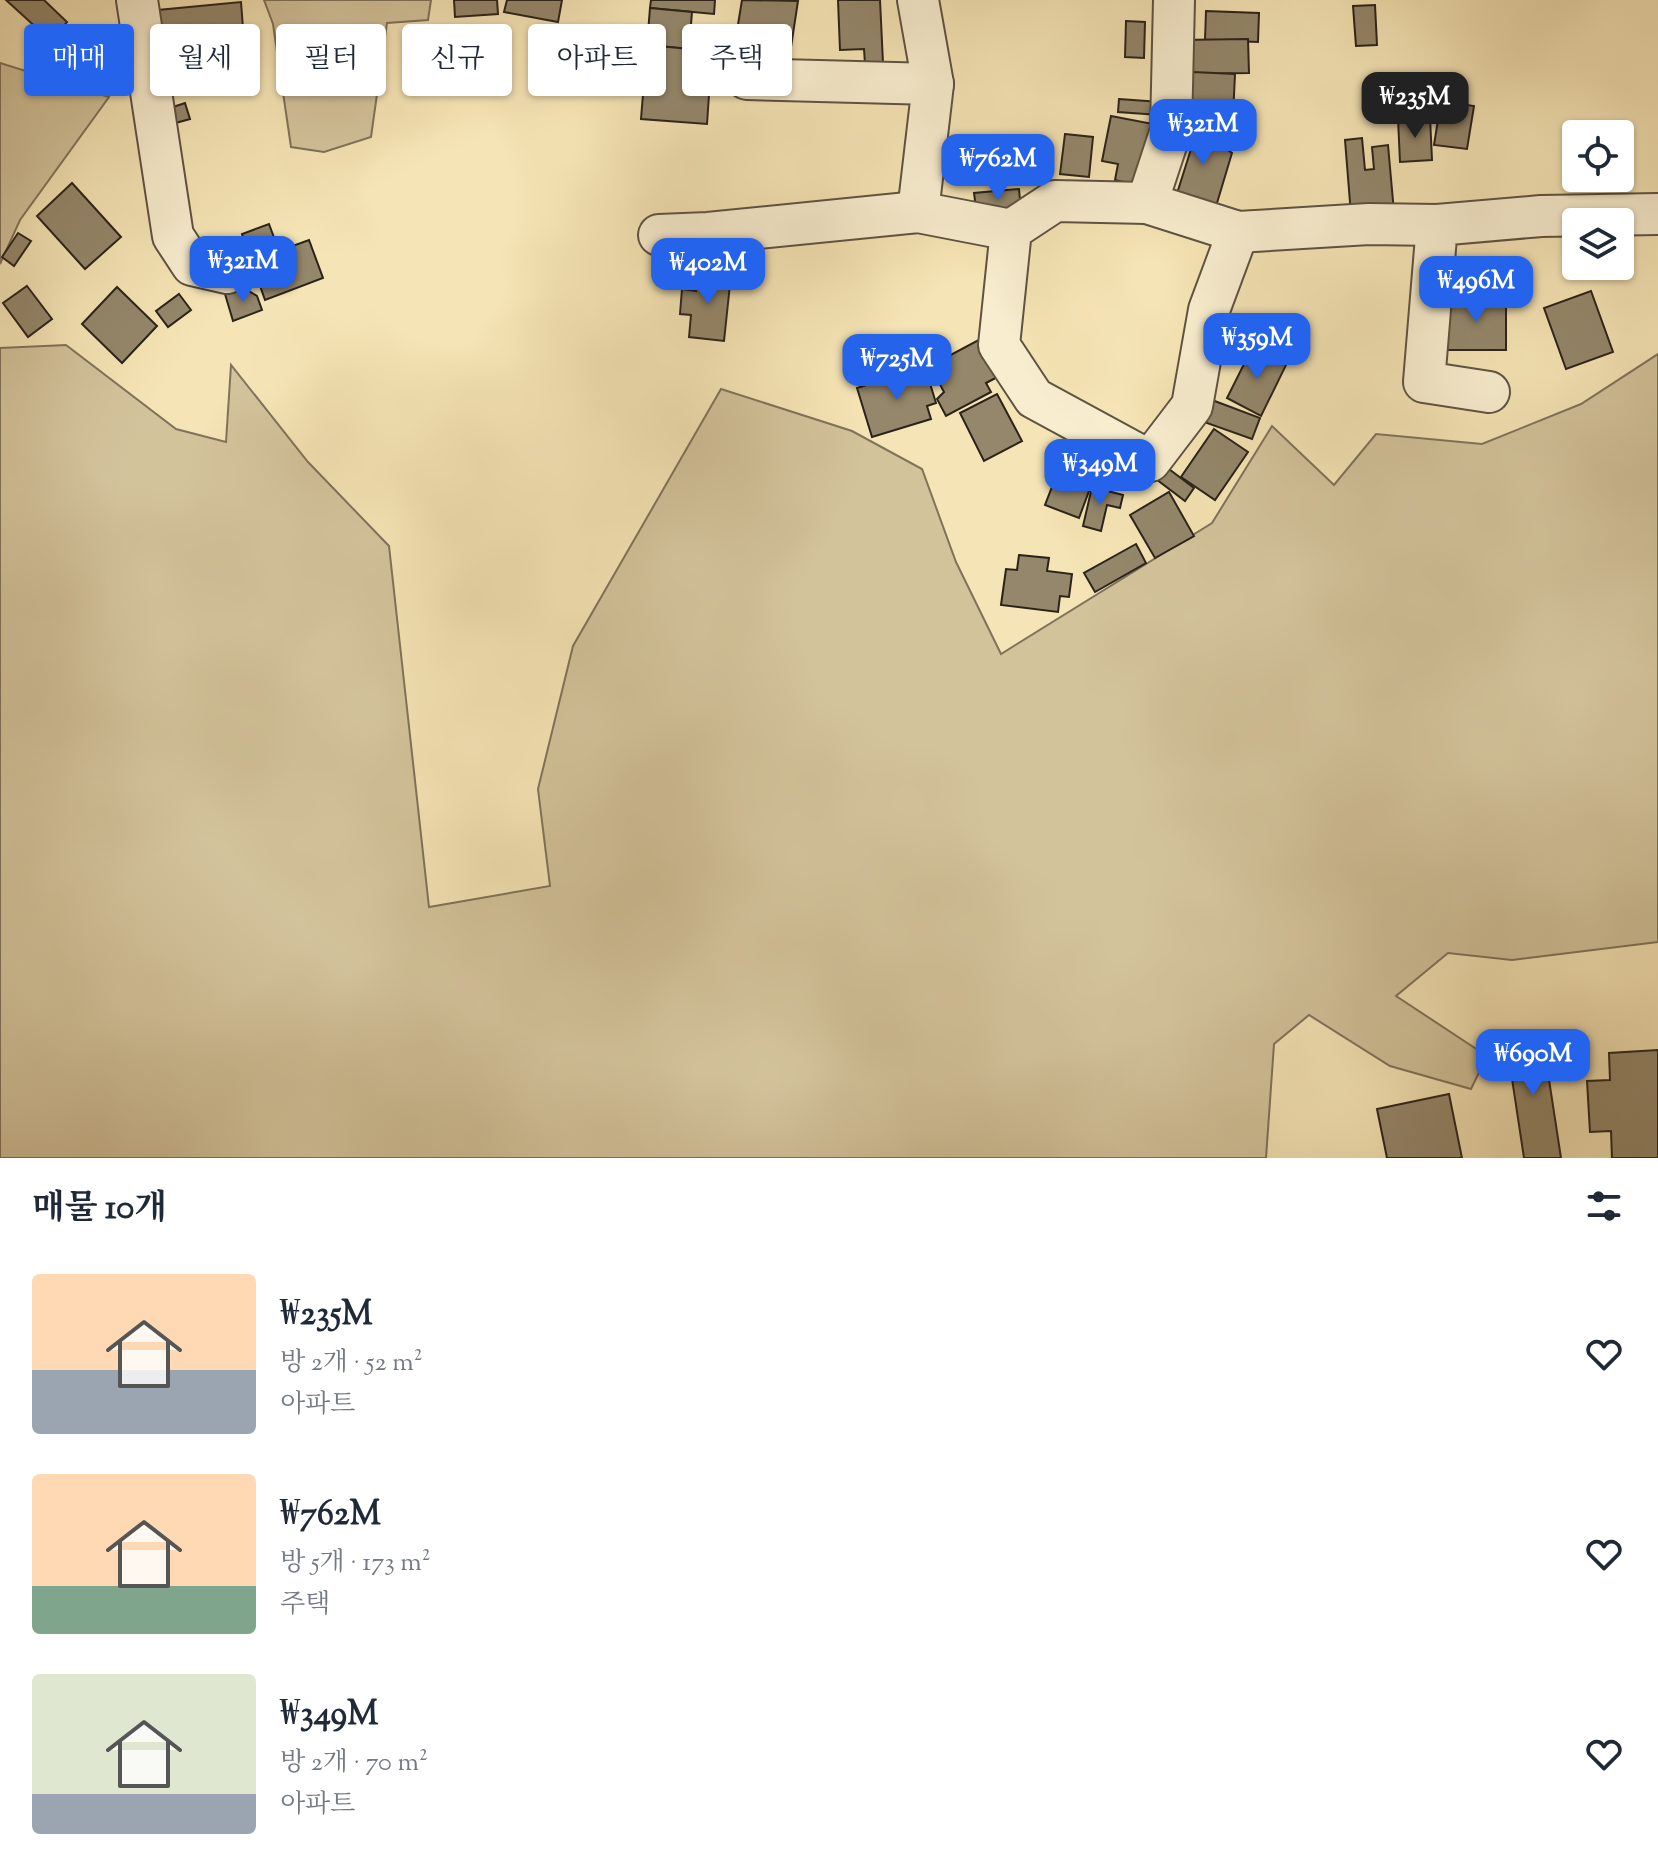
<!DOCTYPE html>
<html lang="ko">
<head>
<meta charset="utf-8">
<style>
  body { margin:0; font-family:"Sorts Mill Goudy","Noto Serif KR",serif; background:#f6f6f7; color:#1f2937; height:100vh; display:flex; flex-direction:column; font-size:30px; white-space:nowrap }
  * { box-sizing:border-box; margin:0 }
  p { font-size:26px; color:#747a83 }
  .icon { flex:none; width:44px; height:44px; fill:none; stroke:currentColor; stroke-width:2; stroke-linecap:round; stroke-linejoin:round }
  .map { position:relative; height:1158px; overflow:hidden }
  .drawer { display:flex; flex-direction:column; background:#fff; flex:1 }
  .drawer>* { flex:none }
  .banner { position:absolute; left:24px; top:24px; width:800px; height:72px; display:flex; gap:16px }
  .fabs { position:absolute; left:1562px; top:120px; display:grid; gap:16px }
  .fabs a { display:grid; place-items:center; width:72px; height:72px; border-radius:8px; background:#fff; box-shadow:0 2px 6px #0004; font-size:40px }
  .price { position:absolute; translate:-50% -68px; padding:0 18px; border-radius:16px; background:#2563eb; color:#fff; font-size:26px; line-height:52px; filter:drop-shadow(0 2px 4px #0008) }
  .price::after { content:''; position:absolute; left:50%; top:48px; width:24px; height:18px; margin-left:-12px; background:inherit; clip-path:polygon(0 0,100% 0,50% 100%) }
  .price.active { background:#222; color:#fff }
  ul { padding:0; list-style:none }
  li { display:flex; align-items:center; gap:24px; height:200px; padding:0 32px }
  li span { display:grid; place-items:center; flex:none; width:224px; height:160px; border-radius:8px; color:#555 }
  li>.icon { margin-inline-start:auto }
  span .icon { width:96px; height:96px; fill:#fffc; stroke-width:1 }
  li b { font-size:34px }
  h2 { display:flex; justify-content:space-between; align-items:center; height:96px; padding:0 32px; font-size:34px }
  .chip { padding:0 28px; border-radius:8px; background:#fff; box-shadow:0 2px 6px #0004; font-size:28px; line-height:72px }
  .chip.active { background:#2563eb; color:#fff }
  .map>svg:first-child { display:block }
  .green { fill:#d3c39b; stroke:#7f735a; stroke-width:2 }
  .building { fill:#94876b; stroke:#2b231a; stroke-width:2 }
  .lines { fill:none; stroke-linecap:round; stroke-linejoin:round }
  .minor-casing { stroke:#5e5341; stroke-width:44 }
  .minor { stroke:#f8edcf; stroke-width:40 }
</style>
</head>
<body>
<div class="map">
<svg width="1658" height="1158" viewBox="0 0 1658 1158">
  <rect width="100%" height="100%" fill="#f5e4b5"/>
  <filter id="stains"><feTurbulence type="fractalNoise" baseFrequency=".0025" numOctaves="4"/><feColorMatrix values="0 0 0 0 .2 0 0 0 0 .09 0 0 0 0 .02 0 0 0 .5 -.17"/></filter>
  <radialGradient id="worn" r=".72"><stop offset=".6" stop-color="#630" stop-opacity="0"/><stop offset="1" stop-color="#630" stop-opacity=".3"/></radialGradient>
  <g class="green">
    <path d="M264 0H431L428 20 387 23 371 137 324 152 291 147 273 24Z"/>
    <path d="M0 63 109 97 20 220 0 264Z"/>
    <path d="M66 345 176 429 226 442 231 365 308 462 389 546 429 907 550 886 538 789 573 646 721 389 852 431 922 469 956 562 1001 654 1212 523 1272 426 1334 485 1376 434 1482 444 1581 404 1658 354V942L1512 960 1448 953 1396 996 1487 1056 1471 1089 1390 1066 1309 1015 1274 1044 1266 1158H0V348Z"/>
  </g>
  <g class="building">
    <path d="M6 0H44L67 22 51 41Z"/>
    <path d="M454 0H497L498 14 455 17Z"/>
    <path d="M507 0H562L558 22 504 12Z"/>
    <path d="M651 0H715L714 14 650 8Z"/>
    <path d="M742 0 798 1 789 60 747 53 750 39 736 37Z"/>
    <path d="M838 0H880L883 63 865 64 864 49 840 50Z"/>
    <path d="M241 2 243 28 161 36 158 10Z"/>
    <path d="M1375 5 1377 45 1356 46 1353 6Z"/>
    <path d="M650 8 692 12 689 49 647 45Z"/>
    <path d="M1206 11 1259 13 1258 42 1205 40Z"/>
    <path d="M1126 21 1145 22 1144 58 1125 57Z"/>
    <path d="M1248 39 1249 73 1179 74V40Z"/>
    <path d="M647 45 712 51 707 124 641 119Z"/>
    <path d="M1193 72 1235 74 1233 117 1191 115Z"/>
    <path d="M1119 99 1160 102 1159 115 1118 112Z"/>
    <path d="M1441 101 1474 106 1467 149 1434 145Z"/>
    <path d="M185 103 190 119 172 124 167 109Z"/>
    <path d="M1111 116 1153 124 1141 186 1115 180 1118 164 1102 161Z"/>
    <path d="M1430 117 1432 160 1400 162 1398 119Z"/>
    <path d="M1184 122 1228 130 1225 148 1232 153 1214 213 1174 203 1192 146 1179 145Z"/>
    <path d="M1065 134 1093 137 1089 177 1060 174Z"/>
    <path d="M1362 138 1365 170 1374 169 1372 147 1388 145 1394 212 1351 215 1345 140Z"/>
    <path d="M72 183 121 237 85 269 37 216Z"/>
    <path d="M1019 189 1021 211 977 216 974 193Z"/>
    <path d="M269 224 279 251 309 240 323 278 265 300 242 234Z"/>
    <path d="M18 233 31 241 14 266 2 257Z"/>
    <path d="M697 271 731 275 724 341 689 337 691 315 680 314 682 289 696 291Z"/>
    <path d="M27 286 52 319 28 337 3 303Z"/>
    <path d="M117 287 157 326 122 363 82 324Z"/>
    <path d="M244 288 257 296 262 310 233 321 225 294Z"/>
    <path d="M1591 291 1613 352 1566 369 1544 308Z"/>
    <path d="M179 294 191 310 168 327 156 311Z"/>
    <rect x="1446" y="299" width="60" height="51"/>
    <path d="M986 336 1005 373 986 383 991 392 946 416 937 399 944 392 930 366Z"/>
    <path d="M1253 346 1287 363 1261 416 1227 398Z"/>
    <path d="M925 367 936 403 927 406 931 419 872 437 857 388Z"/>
    <path d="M997 394 1022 441 984 461 960 413Z"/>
    <path d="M1212 400 1260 418 1252 439 1204 422Z"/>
    <path d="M1214 429 1248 452 1215 500 1181 477Z"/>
    <path d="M1069 443 1102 456 1079 518 1045 505Z"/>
    <path d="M1161 463 1194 488 1185 501 1152 476Z"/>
    <path d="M1092 487 1123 495 1120 508 1107 505 1101 531 1083 526Z"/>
    <path d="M1169 492 1194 536 1155 558 1130 515Z"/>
    <path d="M1136 544 1146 563 1095 592 1084 573Z"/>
    <path d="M1019 555 1049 558 1047 571 1072 574 1069 597 1060 596 1058 612 1001 605 1006 569 1017 570Z"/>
    <path d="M1542 1034 1561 1158H1524L1506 1039Z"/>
    <path d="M1658 1050V1158H1612L1611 1131 1590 1132 1587 1081 1610 1080 1609 1053Z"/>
    <path d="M1449 1094 1462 1158H1387L1377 1109Z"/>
  </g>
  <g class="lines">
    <g class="minor-casing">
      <g id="minor">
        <path d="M137 0 173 236 192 265 227 273"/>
        <path d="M918 0 933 84 918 212"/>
        <path d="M1174 0 1171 130 1147 203 1238 232 1369 224 1437 225"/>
        <path d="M747 79 933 84"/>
        <path d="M1147 203 1055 201 1011 230 999 345 1034 398 1150 461 1192 406 1209 310 1238 232"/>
        <path d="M659 235 708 233 918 212 1011 230"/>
        <path d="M1489 392 1424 382 1437 225 1541 216 1658 214"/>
      </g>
    </g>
    <use href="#minor" class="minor"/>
  </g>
  <rect width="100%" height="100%" filter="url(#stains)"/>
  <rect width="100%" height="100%" fill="url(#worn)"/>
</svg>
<div class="fabs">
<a><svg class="icon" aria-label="locate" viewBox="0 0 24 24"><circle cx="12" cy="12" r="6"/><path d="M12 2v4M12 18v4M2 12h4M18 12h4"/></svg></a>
<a><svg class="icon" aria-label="layers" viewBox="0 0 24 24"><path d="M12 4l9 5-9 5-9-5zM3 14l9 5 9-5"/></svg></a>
</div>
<b class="price active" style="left:1415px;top:140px">₩235M</b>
<b class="price" style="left:1203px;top:167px">₩321M</b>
<b class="price" style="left:998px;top:202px">₩762M</b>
<b class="price" style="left:243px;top:304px">₩321M</b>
<b class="price" style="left:708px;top:306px">₩402M</b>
<b class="price" style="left:1476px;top:324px">₩496M</b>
<b class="price" style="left:1257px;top:381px">₩359M</b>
<b class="price" style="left:897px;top:402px">₩725M</b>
<b class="price" style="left:1100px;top:507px">₩349M</b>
<b class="price" style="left:1533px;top:1097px">₩690M</b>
<div class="banner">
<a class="chip active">매매</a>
<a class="chip">월세</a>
<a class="chip">필터</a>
<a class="chip">신규</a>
<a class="chip">아파트</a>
<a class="chip">주택</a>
</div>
</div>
<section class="drawer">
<h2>매물 10개<svg class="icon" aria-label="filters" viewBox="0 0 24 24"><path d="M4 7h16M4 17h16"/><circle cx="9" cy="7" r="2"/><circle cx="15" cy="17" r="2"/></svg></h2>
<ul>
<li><span style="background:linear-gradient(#ffd9b3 60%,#9aa5b1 0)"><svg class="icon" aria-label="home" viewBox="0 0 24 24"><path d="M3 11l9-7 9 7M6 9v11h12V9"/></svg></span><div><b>₩235M</b><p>방 2개 · 52 m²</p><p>아파트</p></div><svg class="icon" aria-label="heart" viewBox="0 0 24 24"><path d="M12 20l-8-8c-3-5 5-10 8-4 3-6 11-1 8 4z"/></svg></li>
<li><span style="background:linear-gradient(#ffd9b3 70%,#7fa58c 0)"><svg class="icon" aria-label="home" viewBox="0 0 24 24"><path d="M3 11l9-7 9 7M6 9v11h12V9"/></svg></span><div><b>₩762M</b><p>방 5개 · 173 m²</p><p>주택</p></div><svg class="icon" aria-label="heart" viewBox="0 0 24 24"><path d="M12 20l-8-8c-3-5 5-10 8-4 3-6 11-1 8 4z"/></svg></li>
<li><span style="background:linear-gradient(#dfe7d0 75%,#9aa5b1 0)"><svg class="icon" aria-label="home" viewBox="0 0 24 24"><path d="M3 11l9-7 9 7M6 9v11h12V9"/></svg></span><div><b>₩349M</b><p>방 2개 · 70 m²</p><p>아파트</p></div><svg class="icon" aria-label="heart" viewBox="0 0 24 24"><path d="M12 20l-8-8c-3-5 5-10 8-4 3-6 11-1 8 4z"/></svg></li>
</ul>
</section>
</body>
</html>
